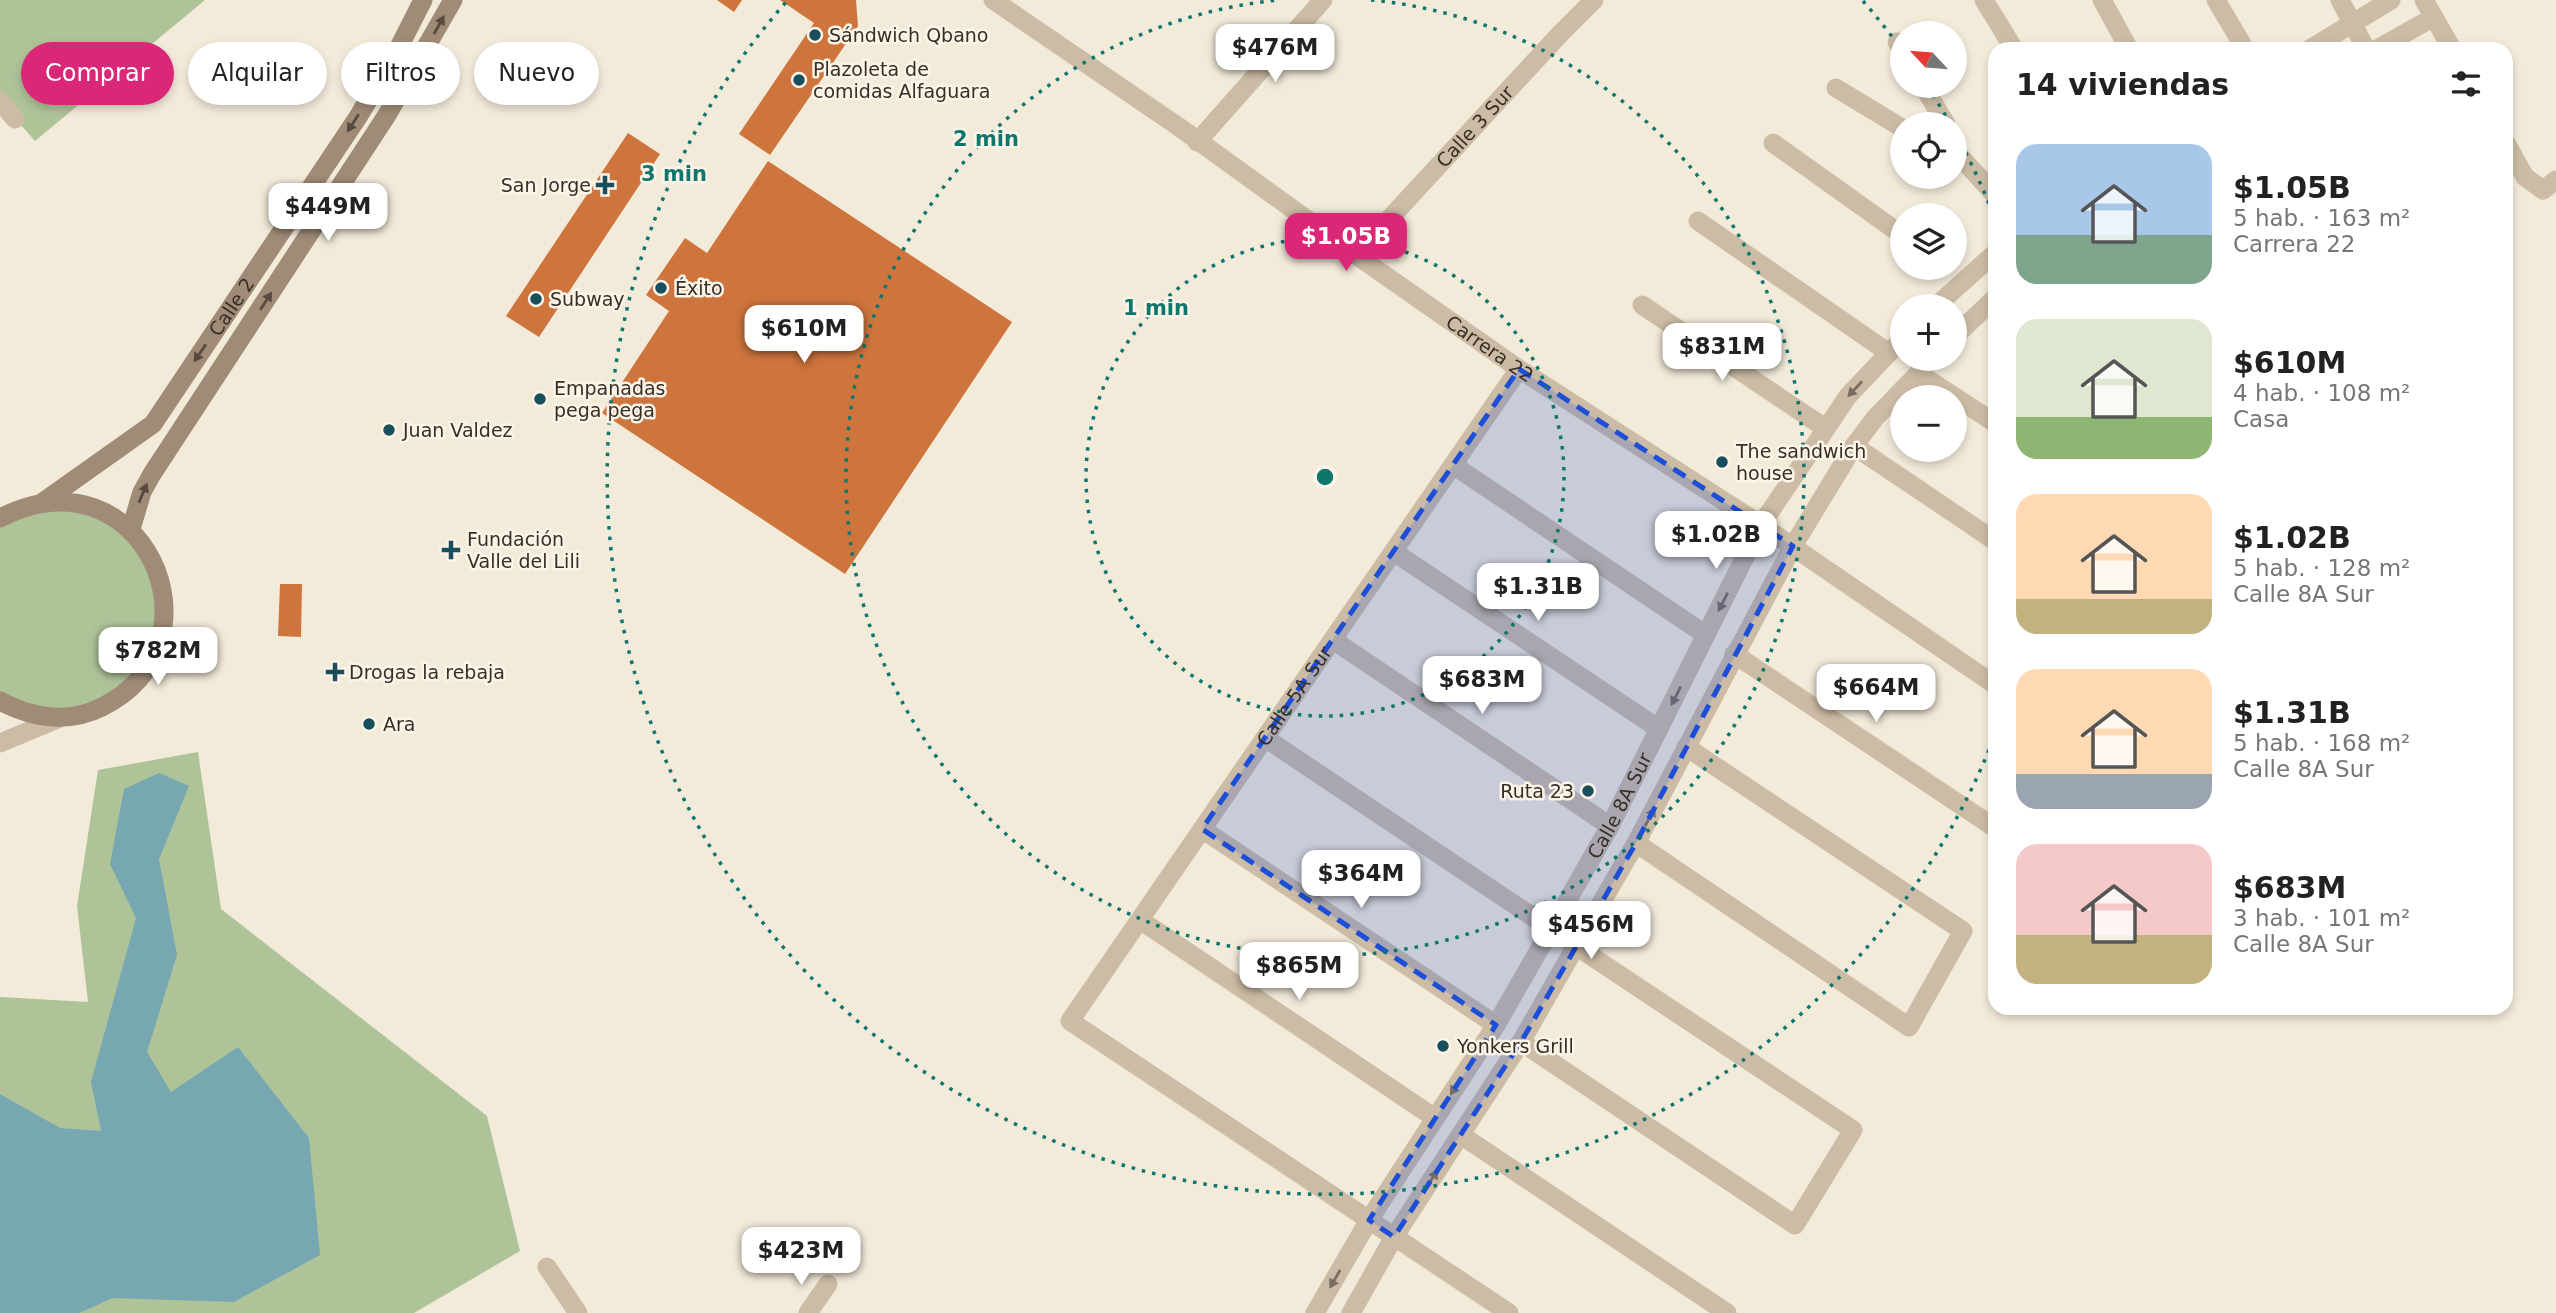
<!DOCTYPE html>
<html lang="es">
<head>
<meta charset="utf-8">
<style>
  body { margin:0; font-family:"DejaVu Sans",sans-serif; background:#f2f2f2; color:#222; height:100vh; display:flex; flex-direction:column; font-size:26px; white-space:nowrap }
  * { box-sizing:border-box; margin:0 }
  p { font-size:23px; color:#767676 }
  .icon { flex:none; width:38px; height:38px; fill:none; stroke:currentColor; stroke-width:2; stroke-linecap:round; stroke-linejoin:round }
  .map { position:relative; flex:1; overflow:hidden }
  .details { position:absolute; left:1988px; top:42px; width:525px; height:973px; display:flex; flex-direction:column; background:#fff; border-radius:21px; box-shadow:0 4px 10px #0003 }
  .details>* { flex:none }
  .guide { position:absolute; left:21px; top:42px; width:665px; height:63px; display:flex; gap:14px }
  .needle { width:46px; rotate:296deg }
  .buttons { position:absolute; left:1890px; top:21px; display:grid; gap:14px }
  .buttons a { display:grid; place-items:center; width:77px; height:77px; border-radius:50%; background:#fff; box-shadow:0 4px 10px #0003; font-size:35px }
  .price { position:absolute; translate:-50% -60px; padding:0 16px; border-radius:14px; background:#fff; color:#222; font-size:23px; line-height:46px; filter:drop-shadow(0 2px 4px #0008) }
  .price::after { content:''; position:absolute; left:50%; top:42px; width:21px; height:16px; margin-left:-10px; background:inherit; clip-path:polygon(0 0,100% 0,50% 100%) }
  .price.active { background:#db2777; color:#fff }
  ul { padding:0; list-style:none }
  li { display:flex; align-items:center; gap:21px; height:175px; padding:0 28px }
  li span { display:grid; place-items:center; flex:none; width:196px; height:140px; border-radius:21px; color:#555 }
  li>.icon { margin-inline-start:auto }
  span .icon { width:84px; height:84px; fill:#fffc; stroke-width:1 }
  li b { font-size:30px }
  h2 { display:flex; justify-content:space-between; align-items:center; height:84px; padding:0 28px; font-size:30px }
  .chip { padding:0 24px; border-radius:32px; background:#fff; box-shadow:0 4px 10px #0003; font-size:24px; line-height:63px }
  .chip.active { background:#db2777; color:#fff }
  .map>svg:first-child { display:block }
  .green { fill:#afc399 }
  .water { fill:#77a8b2 }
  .building { fill:#ce743d }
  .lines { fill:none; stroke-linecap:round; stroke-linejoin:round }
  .minor { stroke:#ccbca5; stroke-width:19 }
  .tertiary { stroke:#ccbca5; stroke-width:19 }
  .secondary { stroke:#a08b76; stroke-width:19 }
  .oneway { fill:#564a3f }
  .oneway2 { fill:#7a6e60 }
  .marked { fill:#1d4ed8; fill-opacity:0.2; stroke:#1d4ed8; stroke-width:5; stroke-dasharray:14 9; stroke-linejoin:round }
  .ring { fill:none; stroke:#0f766e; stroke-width:3.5; stroke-dasharray:3.5 7 }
  .poi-dot { fill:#194e5c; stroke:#fbf4e7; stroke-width:2.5 }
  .labels { text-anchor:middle; stroke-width:5; stroke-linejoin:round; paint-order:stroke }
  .poi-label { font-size:19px; fill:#372e27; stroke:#fbf4e7; text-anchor:start }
  .street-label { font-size:19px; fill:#372e27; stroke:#fbf4e7 }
  .centre { fill:#0f766e; stroke:#fbf4e7; stroke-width:3.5 }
  .ring-label { font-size:21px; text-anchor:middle; font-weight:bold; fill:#0f766e; stroke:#fbf4e7; stroke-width:5; stroke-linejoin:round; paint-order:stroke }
</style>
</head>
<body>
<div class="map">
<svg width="2556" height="1313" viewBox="0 0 2556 1313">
  <rect width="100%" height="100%" fill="#f3ebda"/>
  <g class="green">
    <path d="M0 0H205L35 141 0 101Z"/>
    <path d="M43 502 131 529 165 618 141 677 79 715 0 701V518Z"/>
    <path d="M198 752 221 909 487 1116 520 1251 414 1313H0V997L88 1002 77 906 98 770Z"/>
  </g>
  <path class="water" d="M159 773 189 786 159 859 177 955 147 1052 171 1092 238 1047 309 1138 320 1255 234 1302 113 1298 79 1313H0V1094L60 1128 101 1131 91 1082 136 918 110 864 124 789Z"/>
  <g class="building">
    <path d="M717 0H742L734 12Z"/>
    <path d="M780 0H856L858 26 770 155 739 134 814 23Z"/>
    <path d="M628 133 660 154 539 337 506 316Z"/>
    <path d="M768 161 1012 322 845 574 602 413 669 311 646 295 685 238 707 253Z"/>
    <path d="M280 584H302L301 637 278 636Z"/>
  </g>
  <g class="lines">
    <g class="minor">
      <path id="s1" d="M993 0 1179 127 1356 255 1519 369 1761 525 1995 685"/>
      <path d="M1984 0 2014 49"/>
      <path d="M2102 0 2129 49"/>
      <path d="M2216 0 2245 49"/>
      <path d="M2340 0 2366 49"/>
      <path d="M2424 0 2452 49"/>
      <path d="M1897 42 1902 51"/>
      <path d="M2310 49 2391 0"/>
      <path d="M2377 49 2434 17"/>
      <path d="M1923 86 1946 124"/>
      <path d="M1836 88 1902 128"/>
      <path d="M0 101 15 119"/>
      <path d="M1197 142 1323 0"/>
      <path d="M1773 143 1902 235"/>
      <path d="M2506 143 2525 177 2543 190 2556 180"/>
      <path d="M1956 152 1995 195"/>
      <path d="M1698 221 1889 353"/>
      <path id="s2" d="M1356 255 1560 34 1594 0"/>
      <path d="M1642 305 1825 428"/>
      <path d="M1936 306 1995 253"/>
      <path d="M1955 336 1995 298"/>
      <path d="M1918 373 1995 423"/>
      <path d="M1854 446 1995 541"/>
      <path d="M1453 465 1706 635"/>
      <path d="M1394 552 1659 729"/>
      <path d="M1333 640 1610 826"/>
      <path d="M1734 654 1995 828"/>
      <path d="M1265 738 1551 929"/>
      <path d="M1202 829 1496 1025"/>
      <path d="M1636 843 1909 1027 1963 931 1686 747"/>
      <path d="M1140 920 1435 1118"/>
      <path d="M1521 1042 1795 1225 1853 1130 1576 946"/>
      <path d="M1461 1135 1727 1313"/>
      <path d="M547 1267 578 1313"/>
      <path d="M808 1313 828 1284"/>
      <path id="s3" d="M1315 1313 1369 1220 1496 1025 1610 826 1761 525 1848 396 1902 339"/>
      <path d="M1351 1313 1394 1237 1521 1042 1576 946 1636 843 1793 546 1854 446 1875 418 1932 359"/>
      <path id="s4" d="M1509 1313 1070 1021 1519 369"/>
    </g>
    <path class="tertiary" d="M0 743 60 718"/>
    <g class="secondary">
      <path id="s5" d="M43 502 153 424 358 117 392 61 423 0"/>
      <path d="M0 518C142 445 230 643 102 707 68 724 32 718 0 701"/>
      <path d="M131 529 142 492 152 474 387 115 453 0"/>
    </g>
  </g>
  <defs><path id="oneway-solid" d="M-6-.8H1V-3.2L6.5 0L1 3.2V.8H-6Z" transform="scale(1.75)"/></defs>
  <g class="oneway">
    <use href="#oneway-solid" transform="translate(439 25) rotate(-61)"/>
    <use href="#oneway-solid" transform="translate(353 123) rotate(123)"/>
    <use href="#oneway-solid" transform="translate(266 301) rotate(-57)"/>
    <use href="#oneway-solid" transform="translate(200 353) rotate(124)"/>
    <use href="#oneway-solid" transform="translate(143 493) rotate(-67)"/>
  </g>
  <g class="oneway2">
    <use href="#oneway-solid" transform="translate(1855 389) rotate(133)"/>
    <use href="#oneway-solid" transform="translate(1723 602) rotate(117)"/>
    <use href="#oneway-solid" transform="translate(1676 696) rotate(117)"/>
    <use href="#oneway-solid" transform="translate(1650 817) rotate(-62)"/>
    <use href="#oneway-solid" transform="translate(1456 1086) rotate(123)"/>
    <use href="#oneway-solid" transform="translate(1432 1179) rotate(-57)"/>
    <use href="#oneway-solid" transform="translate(1335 1279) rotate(120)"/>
  </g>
  <path class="marked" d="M1519 369 1793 546 1636 843 1521 1042 1394 1237 1369 1220 1496 1025 1202 829Z"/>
  <g class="ring">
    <circle cx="1325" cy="477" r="239"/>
    <path d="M1371 0A479 479 0 1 1 1279 0"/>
    <path d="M1993 740A718 718 0 1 1 787 1M1863 1A718 718 0 0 1 1902 50M1927 86A718 718 0 0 1 1950 123M1956 134A718 718 0 0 1 1993 214"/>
  </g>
  <g class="poi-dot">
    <circle cx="815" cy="35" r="7"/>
    <circle cx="799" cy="80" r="7"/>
    <path d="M601.5 174.5h7v7h7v7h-7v7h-7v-7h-7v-7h7z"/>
    <circle cx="661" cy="288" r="7"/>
    <circle cx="536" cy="299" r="7"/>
    <circle cx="540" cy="399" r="7"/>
    <circle cx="389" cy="430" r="7"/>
    <circle cx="1722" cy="462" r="7"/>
    <path d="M447.5 539.5h7v7h7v7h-7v7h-7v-7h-7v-7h7z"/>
    <path d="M331.5 661.5h7v7h7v7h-7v7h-7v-7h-7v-7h7z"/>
    <circle cx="369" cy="724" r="7"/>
    <circle cx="1588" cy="791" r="7"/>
    <circle cx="1443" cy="1046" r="7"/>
  </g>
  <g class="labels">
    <g class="poi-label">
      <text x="829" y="42">Sándwich Qbano</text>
      <text x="813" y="76">Plazoleta de<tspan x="813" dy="22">comidas Alfaguara</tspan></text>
      <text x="591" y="192" text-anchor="end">San Jorge</text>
      <text x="675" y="295">Éxito</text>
      <text x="550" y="306">Subway</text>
      <text x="554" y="395">Empanadas<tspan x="554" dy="22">pega pega</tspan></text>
      <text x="403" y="437">Juan Valdez</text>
      <text x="1736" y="458">The sandwich<tspan x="1736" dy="22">house</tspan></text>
      <text x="467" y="546">Fundación<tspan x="467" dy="22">Valle del Lili</tspan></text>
      <text x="349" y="679">Drogas la rebaja</text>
      <text x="383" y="731">Ara</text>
      <text x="1574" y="798" text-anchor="end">Ruta 23</text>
      <text x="1457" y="1053">Yonkers Grill</text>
    </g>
    <g class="street-label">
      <text dy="7" stroke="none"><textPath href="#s2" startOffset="175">Calle 3 Sur</textPath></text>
      <text dy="7" stroke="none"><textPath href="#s5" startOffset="276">Calle 2</textPath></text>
      <text dy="7" stroke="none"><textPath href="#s1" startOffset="607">Carrera 22</textPath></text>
      <text dy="7" stroke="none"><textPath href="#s4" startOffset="922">Calle 5A Sur</textPath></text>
      <text dy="7" stroke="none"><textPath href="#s3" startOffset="592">Calle 8A Sur</textPath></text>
    </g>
  </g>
  <circle cx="1325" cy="477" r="10" class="centre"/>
  <g class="ring-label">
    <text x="986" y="146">2 min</text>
    <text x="674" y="181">3 min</text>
    <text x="1156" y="315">1 min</text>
  </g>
</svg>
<div class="buttons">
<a><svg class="needle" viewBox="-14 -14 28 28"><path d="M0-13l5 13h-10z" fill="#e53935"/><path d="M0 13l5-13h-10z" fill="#767676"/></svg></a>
<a><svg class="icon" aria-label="locate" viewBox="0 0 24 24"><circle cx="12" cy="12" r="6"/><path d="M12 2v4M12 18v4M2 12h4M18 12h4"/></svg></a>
<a><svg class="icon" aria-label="layers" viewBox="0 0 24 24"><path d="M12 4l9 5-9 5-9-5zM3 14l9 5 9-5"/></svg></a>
<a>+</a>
<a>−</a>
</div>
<b class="price" style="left:1275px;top:84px">$476M</b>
<b class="price" style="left:328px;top:243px">$449M</b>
<b class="price active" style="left:1346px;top:273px">$1.05B</b>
<b class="price" style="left:804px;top:365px">$610M</b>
<b class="price" style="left:1722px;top:383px">$831M</b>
<b class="price" style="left:1716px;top:571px">$1.02B</b>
<b class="price" style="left:1538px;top:623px">$1.31B</b>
<b class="price" style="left:158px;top:687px">$782M</b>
<b class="price" style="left:1482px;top:716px">$683M</b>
<b class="price" style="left:1876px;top:724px">$664M</b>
<b class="price" style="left:1361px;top:910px">$364M</b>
<b class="price" style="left:1591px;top:961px">$456M</b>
<b class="price" style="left:1299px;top:1002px">$865M</b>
<b class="price" style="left:801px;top:1287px">$423M</b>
<div class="guide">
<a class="chip active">Comprar</a>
<a class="chip">Alquilar</a>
<a class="chip">Filtros</a>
<a class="chip">Nuevo</a>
</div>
<section class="details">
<h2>14 viviendas<svg class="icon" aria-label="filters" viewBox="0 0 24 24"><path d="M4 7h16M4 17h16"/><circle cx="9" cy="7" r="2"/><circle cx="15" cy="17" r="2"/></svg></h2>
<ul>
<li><span style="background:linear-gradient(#a9c7e8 65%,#7fa58c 0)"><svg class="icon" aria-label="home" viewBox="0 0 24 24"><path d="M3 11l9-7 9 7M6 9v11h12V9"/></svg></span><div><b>$1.05B</b><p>5 hab. · 163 m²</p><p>Carrera 22</p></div></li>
<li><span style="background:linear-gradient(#dfe7d0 70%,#8fb573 0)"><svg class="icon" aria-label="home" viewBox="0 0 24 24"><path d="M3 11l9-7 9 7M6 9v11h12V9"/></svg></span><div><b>$610M</b><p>4 hab. · 108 m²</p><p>Casa</p></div></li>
<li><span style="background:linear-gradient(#ffd9b3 75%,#c2b280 0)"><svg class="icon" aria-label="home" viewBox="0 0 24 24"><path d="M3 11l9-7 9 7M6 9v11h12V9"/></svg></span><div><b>$1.02B</b><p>5 hab. · 128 m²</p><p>Calle 8A Sur</p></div></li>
<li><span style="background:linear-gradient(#ffd9b3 75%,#9aa5b1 0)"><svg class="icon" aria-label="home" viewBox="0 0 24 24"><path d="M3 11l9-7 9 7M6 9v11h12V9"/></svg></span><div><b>$1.31B</b><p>5 hab. · 168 m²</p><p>Calle 8A Sur</p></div></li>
<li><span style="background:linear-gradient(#f6c9c9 65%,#c2b280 0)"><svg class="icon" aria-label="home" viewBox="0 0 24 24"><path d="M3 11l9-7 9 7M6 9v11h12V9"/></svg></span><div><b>$683M</b><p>3 hab. · 101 m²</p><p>Calle 8A Sur</p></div></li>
</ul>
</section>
</div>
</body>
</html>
